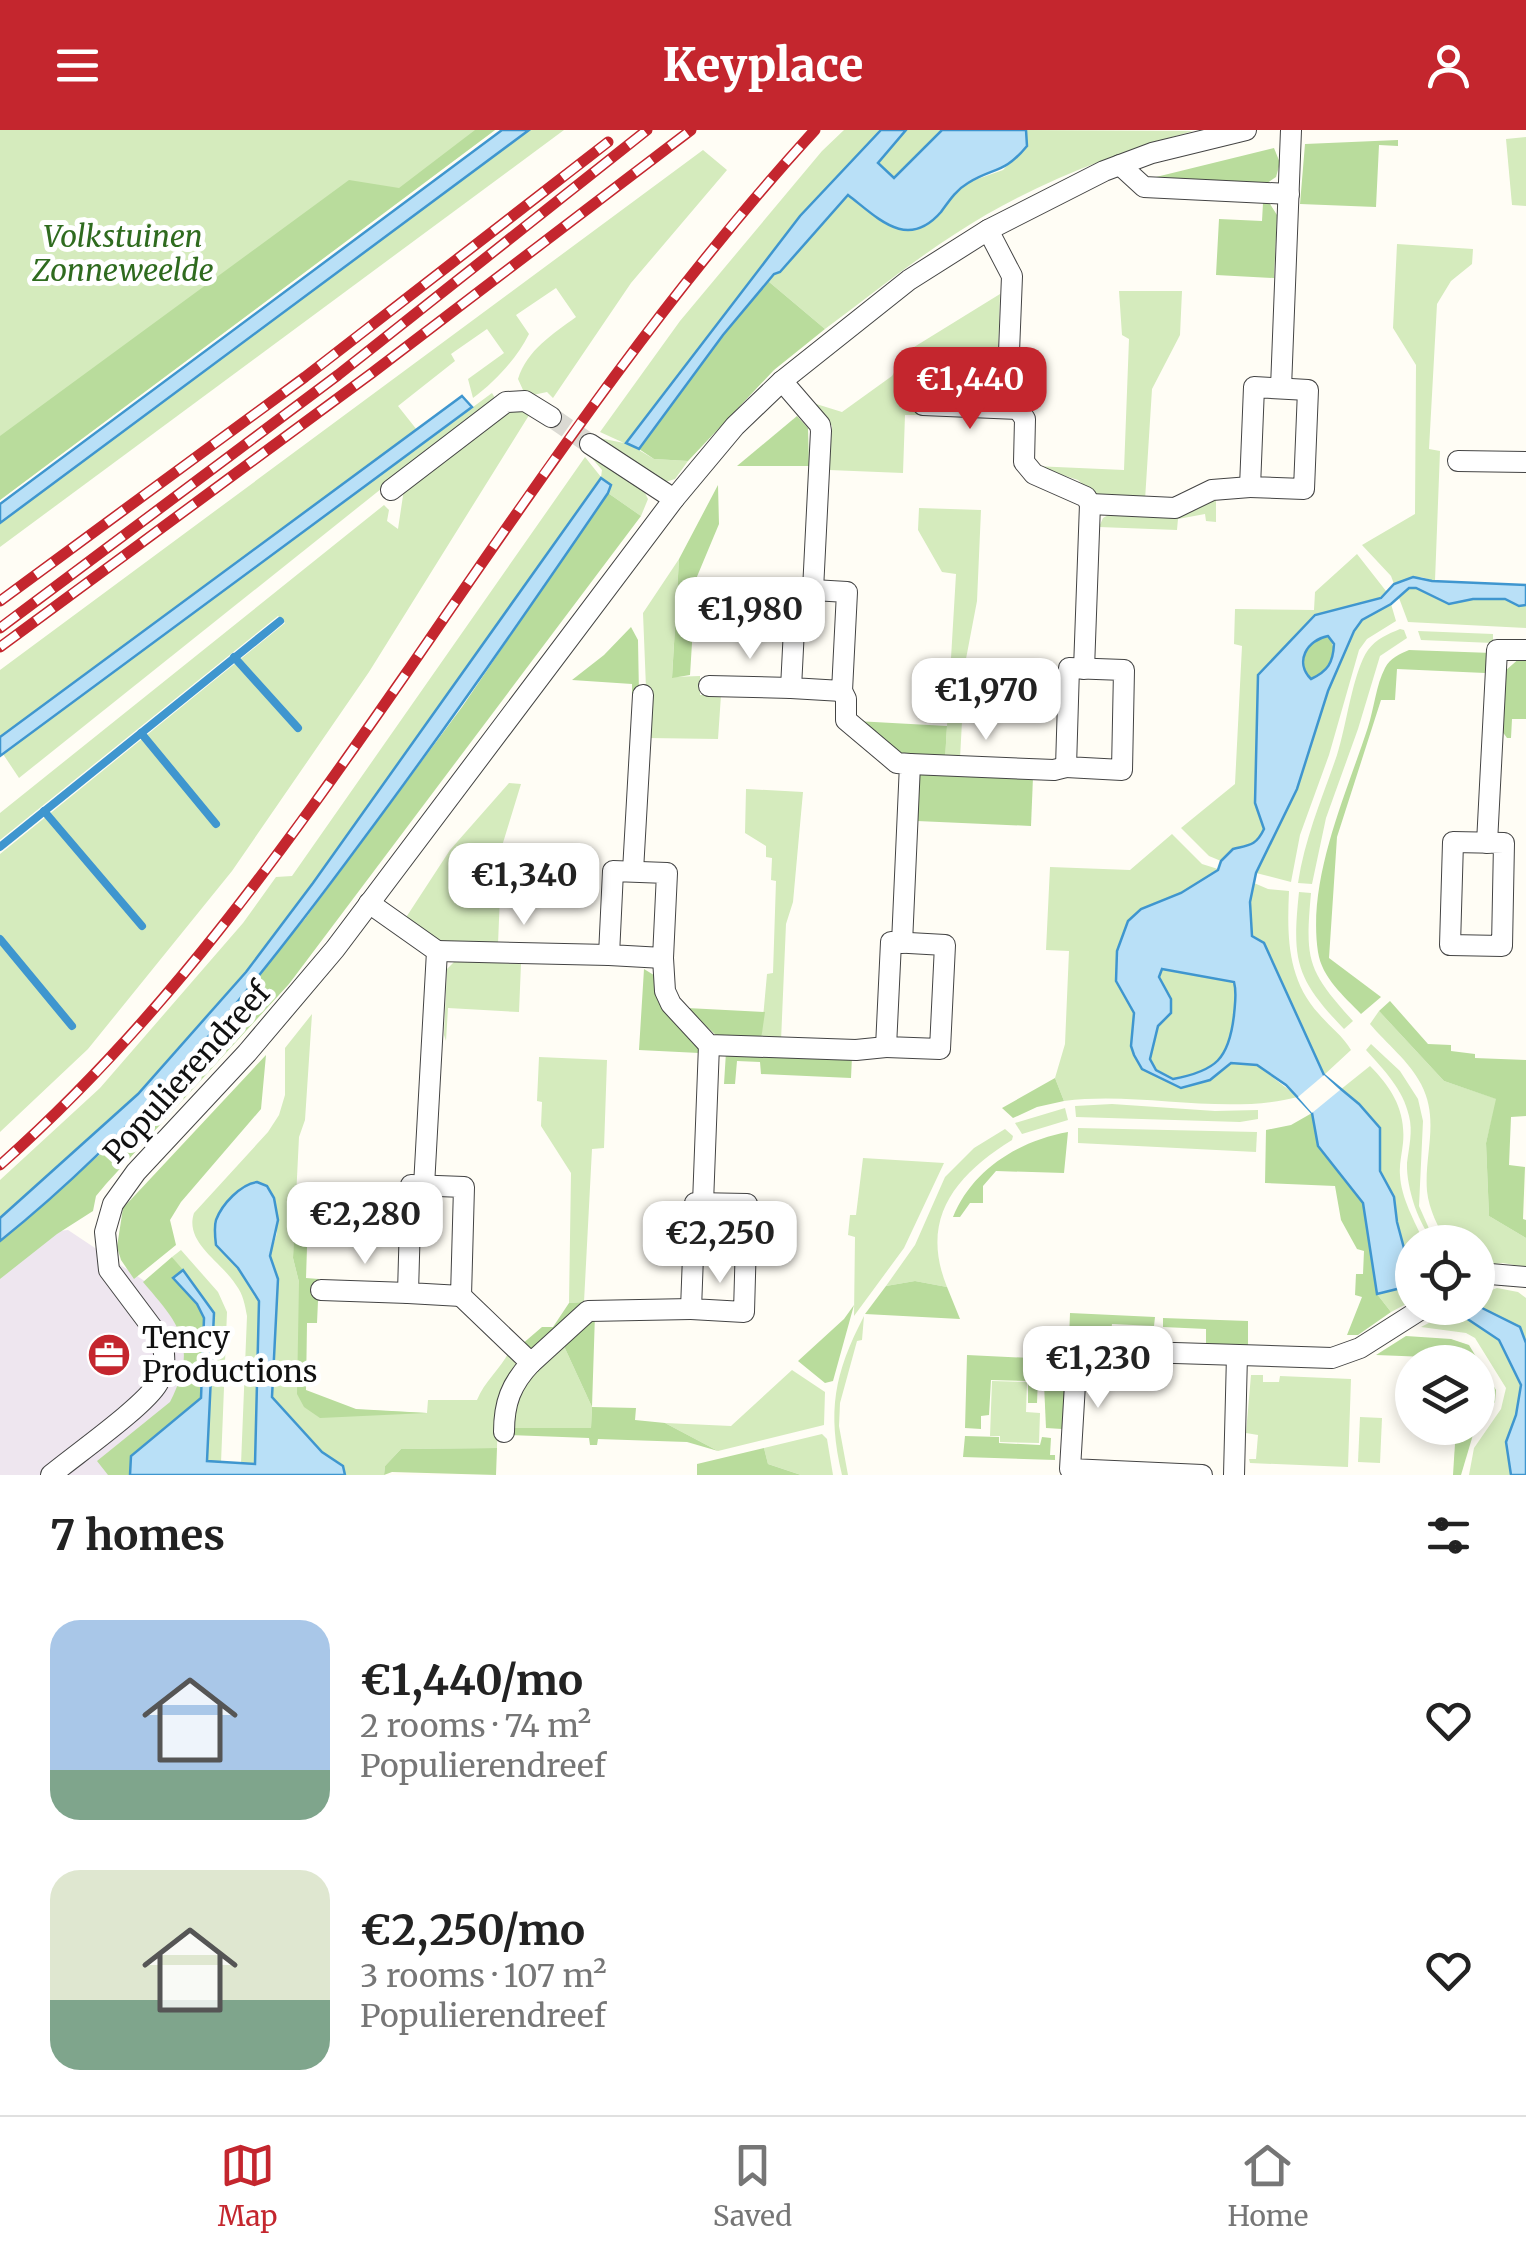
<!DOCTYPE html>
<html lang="en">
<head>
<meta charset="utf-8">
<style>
  body { margin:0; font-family:Merriweather,serif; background:#f6f6f6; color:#222; height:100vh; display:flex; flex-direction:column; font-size:38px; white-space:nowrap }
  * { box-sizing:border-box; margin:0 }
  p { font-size:32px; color:#767676 }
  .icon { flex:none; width:55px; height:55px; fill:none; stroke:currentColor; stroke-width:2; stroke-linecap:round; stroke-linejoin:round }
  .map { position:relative; height:1345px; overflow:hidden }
  .panel { display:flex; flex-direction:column; background:#fff; flex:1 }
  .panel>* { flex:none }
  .buttons { position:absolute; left:1395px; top:1095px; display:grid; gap:20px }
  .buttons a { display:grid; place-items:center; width:100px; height:100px; border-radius:50%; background:#fff; box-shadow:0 5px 15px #0003; font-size:50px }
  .price { position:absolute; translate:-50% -85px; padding:0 22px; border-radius:20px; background:#fff; color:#222; font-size:32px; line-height:65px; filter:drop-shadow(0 2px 5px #0008) }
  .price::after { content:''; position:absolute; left:50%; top:60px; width:30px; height:22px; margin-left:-15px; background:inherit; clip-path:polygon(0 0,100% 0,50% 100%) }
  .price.selected { background:#c4262e; color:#fff }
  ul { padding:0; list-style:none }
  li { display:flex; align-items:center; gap:30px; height:250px; padding:0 50px }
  li span { display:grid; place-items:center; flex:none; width:280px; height:200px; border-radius:30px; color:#555 }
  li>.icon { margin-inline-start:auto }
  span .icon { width:120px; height:120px; fill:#fffc; stroke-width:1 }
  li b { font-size:42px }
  h2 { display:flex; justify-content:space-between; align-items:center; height:120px; padding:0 50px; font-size:42px }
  header { display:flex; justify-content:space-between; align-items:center; height:130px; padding:0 50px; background:#c4262e; color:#fff; font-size:45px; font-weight:800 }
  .dock { display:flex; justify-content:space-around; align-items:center; height:140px; border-top:2px solid #e0e0e0; background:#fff; font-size:28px; color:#767676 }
  .dock a { display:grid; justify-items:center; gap:5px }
  .dock .selected { color:#c4262e }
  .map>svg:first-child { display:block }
  .industrial { fill:#eee6ef }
  .green { fill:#d5ebbd }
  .forest { fill:#b9dc9c }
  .water { fill:#b9e0f7; stroke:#3f96cf; stroke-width:2.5; fill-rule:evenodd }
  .pier { fill:#fffdf5 }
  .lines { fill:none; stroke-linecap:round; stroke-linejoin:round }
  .stream { stroke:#3f96cf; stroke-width:8 }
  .minor-tunnel { stroke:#dbdad3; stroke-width:20; stroke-dasharray:20 10; stroke-linecap:butt }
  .minor-casing { stroke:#444; stroke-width:22 }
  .minor { stroke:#fff; stroke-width:20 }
  .rail-casing { stroke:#c4262e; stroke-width:11 }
  .rail { stroke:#fff; stroke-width:8; stroke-dasharray:22; stroke-linecap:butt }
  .labels { text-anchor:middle; stroke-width:10; stroke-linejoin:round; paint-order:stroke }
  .park-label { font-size:30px; font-style:italic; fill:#2f6b1f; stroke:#fff }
  .street-label { font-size:30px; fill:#111; stroke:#fff }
  .poi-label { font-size:30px; fill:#111; stroke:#fff; text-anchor:start }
</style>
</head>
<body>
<header><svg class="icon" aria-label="menu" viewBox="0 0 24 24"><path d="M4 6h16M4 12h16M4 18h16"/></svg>Keyplace<svg class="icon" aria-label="person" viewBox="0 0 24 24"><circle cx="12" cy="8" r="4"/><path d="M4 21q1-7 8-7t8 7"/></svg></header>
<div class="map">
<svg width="1526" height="1345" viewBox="0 0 1526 1345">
  <rect width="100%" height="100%" fill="#fffdf5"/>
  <path class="industrial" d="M68 1100 197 1186 198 1280 126 1345H0V1123L31 1104Z"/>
  <g class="green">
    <path d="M0 0H495L0 370Z"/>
    <path d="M529 0H564L0 417V393Z"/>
    <path d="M844 0H881L627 313 654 329 688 331 675 349 662 353 594 307 624 313 600 302 680 191 822 21Z"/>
    <path d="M906 0H942L894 48 877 33Z"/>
    <path d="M1026 0 1193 1C1111 24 1028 56 955 104 910 133 868 167 825 199L768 151 849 65 883 89 940 83 952 66 969 52 1003 40 1026 16Z"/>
    <path d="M1526 7V76L1512 75 1506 9Z"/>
    <path d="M703 20 727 40 631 153 553 268 547 262 533 265 523 260 518 249C527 220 553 204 576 187L556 158 516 185 529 204C517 228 495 252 473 268L468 249 504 223 487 199 451 224 455 231 398 276 417 300 0 607V540Z"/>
    <path d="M1397 114 1473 119 1472 134 1451 151 1437 174 1429 319 1440 321 1435 451 1421 447 1394 454 1391 446 1362 415 1415 384 1416 235 1393 198Z"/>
    <path d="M1119 161H1182L1180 205 1152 259 1145 370 1094 365 1078 350 1034 336 1124 340 1129 209 1122 205Z"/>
    <path d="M1000 164 998 224 1003 241V269L986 268 985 251 936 250V266H921L919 285H905L903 343 829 340 832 296 813 273 842 282 892 246 906 222Z"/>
    <path d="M492 263 495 268 19 648 3 624Z"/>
    <path d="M512 278 531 282 369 542 232 741 88 919 0 1002V724L285 493 278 486 0 710V683L384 375 389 380 387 391 398 399 404 359Z"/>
    <path d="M584 319 644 361 648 369 641 386 608 363 611 355 601 349 313 753 246 842 138 964 0 1088V1050L100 958 243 793 276 747 292 746 585 327 601 347 602 340Z"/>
    <path d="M1216 367V392L1206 391 1205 384 1178 389 1177 400 1099 397 1103 388 1112 383Z"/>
    <path d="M919 378 981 380 977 471 965 534 960 629H945L956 444 942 442 918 400Z"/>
    <path d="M1357 424 1386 461 1382 468 1315 485 1255 673 1264 699C1255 716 1249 715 1233 719L1221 731 1209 726 1181 698 1235 654 1242 516 1234 514 1235 479 1314 480 1315 462Z"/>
    <path d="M679 429 672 547 700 546V565H721L718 609 648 608 643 483Z"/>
    <path d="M1416 458 1449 474 1472 469H1505L1519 476 1526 475V498L1408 492 1399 468 1409 459Z"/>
    <path d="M1391 474 1396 491 1367 509 1359 520 1329 625 1300 705 1291 752 1256 743 1297 659 1328 561 1354 501 1362 490Z"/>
    <path d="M1400 499 1404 500 1407 508 1380 526 1358 599 1326 688 1312 754 1298 753C1305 707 1322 669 1337 625 1346 598 1353 541 1368 520 1376 509 1388 504 1400 499Z"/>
    <path d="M1418 501 1493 504V513L1421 510Z"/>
    <path d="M509 653 521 654 502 716 498 814 440 812 405 789 450 720Z"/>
    <path d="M746 659 803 662 793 772 786 794 781 911 761 910 767 844 773 843 776 751 771 750 772 728 766 727V716L745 703Z"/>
    <path d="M1172 704 1202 734 1218 739 1181 763 1141 779 1116 851 1134 883 1131 916 1142 939 1181 958 1210 950 1231 933 1257 935 1298 967C1222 986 1141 961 1064 971L1055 948 1065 914 1069 821 1046 820 1050 737 1130 740Z"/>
    <path d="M1254 753 1268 759 1289 761C1287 806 1287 849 1319 884 1329 896 1343 906 1351 920L1324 945 1264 813 1252 806 1250 772Z"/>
    <path d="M1299 762 1311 763C1305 831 1307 840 1353 891L1344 899C1295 848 1292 830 1299 762Z"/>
    <path d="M455 831 521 834 519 882 448 878 446 911 444 905 447 839Z"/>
    <path d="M1162 838 1234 852C1237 863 1235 873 1234 884 1229 929 1216 941 1173 949L1156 939 1150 928 1158 896 1171 869 1159 847Z"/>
    <path d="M1379 881 1444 951 1497 969 1486 1013 1489 1086 1526 1108V1137L1503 1133 1478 1136V1112H1446C1438 1096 1429 1080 1427 1061 1424 1024 1440 990 1421 954 1410 932 1386 913 1370 894Z"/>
    <path d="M312 884 305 990 299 1007 293 1128 299 1152 304 1277 427 1283 428 1270H477C484 1252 500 1239 509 1222L517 1231 516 1241 498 1281 497 1318 401 1319 385 1336 384 1345H345L343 1336 322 1322 272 1268 278 1149 270 1126 277 1103 267 1056C231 1043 222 1089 216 1115L238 1138 259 1170 255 1334H241L247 1186C245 1175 243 1164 236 1155 222 1132 184 1113 194 1083L268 1002 279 985 285 965V918Z"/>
    <path d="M1371 914 1400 941 1418 969 1423 991 1419 1076 1435 1112C1419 1097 1406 1057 1407 1033 1409 1017 1413 1001 1409 986 1403 959 1384 940 1366 920Z"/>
    <path d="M539 927 607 930 604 1018 592 1019 584 1172 569 1173 571 1043 541 996 542 972 537 971Z"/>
    <path d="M1370 936C1392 958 1406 981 1403 1013 1402 1023 1399 1035 1400 1045 1401 1068 1415 1092 1424 1112H1412V1171L1391 1182 1377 1164 1397 1159 1412 1148 1397 1092 1394 1067 1380 1041V998L1340 960Z"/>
    <path d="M1112 974 1215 981 1258 980V989L1240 992 1076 987 1075 976Z"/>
    <path d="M1065 978 1068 990 1022 1004 1015 993Z"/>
    <path d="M1078 998 1257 1002 1256 1022 1078 1013Z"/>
    <path d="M1005 999 1013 1006 1012 1010C956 1045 919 1088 947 1157L915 1151 886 1156 915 1115 945 1047 974 1018Z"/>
    <path d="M863 1028 944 1033 904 1118 854 1186 855 1107 848 1105 850 1085H856Z"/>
    <path d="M181 1120 218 1162 227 1182 221 1333 207 1332 214 1183 172 1127Z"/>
    <path d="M1497 1158 1518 1162 1526 1168V1213L1519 1197 1478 1176V1165Z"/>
    <path d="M1454 1180 1499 1210 1521 1255 1516 1285 1506 1311 1511 1345H1469L1474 1318 1501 1279 1506 1258 1475 1208 1466 1203 1421 1197Z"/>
    <path d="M864 1186 862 1210 857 1211 840 1273 839 1296 848 1345H842C827 1281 834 1244 864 1186Z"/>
    <path d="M563 1214 592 1277 591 1298H509L514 1264Z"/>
    <path d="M792 1240 825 1262 824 1295 718 1321 665 1293 731 1296Z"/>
    <path d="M1251 1245H1263V1252H1279L1280 1246 1351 1249 1348 1337 1250 1333 1249 1329H1256L1258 1305 1246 1303Z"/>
    <path d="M992 1251 1027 1252 1026 1282 1040 1283 1039 1313 1000 1312V1306H990Z"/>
    <path d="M1360 1287 1382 1288 1380 1333 1358 1332Z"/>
    <path d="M822 1304 827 1309 833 1345H801L768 1334 764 1318Z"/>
  </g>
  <g class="forest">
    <path d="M475 0H495L0 370V306L349 50 399 58Z"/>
    <path d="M1398 10V16L1379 15 1376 77 1300 74 1305 14Z"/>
    <path d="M1274 18 1280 33 1276 47 1267 53 1156 47Z"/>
    <path d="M1263 73 1270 74 1277 85 1274 148 1216 145 1219 89 1262 91Z"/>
    <path d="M768 151 825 199 774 240 688 331 654 329 639 319 723 205Z"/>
    <path d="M797 286 808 298 809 336H737Z"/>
    <path d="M718 355 719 394 696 449 690 545 672 548 679 429Z"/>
    <path d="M608 363 641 386 289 854 106 1054 96 1066 93 1081 57 1104 0 1149V1111L106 1019 305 789 462 577Z"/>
    <path d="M631 497 638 510 639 565 632 564V554L572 550 604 525Z"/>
    <path d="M1328 506C1341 524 1329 541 1311 549 1294 532 1307 510 1328 506Z"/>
    <path d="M1409 520 1492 523 1490 549 1485 550V543L1397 539 1395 570H1381L1337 707 1329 828 1381 867 1361 884C1344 866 1322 848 1318 822 1307 749 1346 665 1368 597 1374 579 1376 555 1385 538 1390 528 1400 524 1409 520Z"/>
    <path d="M1521 527H1526V589H1512L1511 608H1507L1502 601 1505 541Z"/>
    <path d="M856 591 947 596 945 629 899 624Z"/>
    <path d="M924 642 1033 647 1031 696 917 691 919 646Z"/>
    <path d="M644 839 657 847 658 871 700 917 699 923 639 920Z"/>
    <path d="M1390 871 1428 914 1451 915V921L1475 924V928L1526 930V986L1511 987 1509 1035 1525 1037 1523 1089 1526 1090V1108L1489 1086 1486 1013 1496 969 1444 951 1379 881Z"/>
    <path d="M687 878 765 882 761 910 719 908Z"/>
    <path d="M726 922 852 926 851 948 761 944 760 932 737 931 735 954H724Z"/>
    <path d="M266 925 261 979 181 1072 170 1090 176 1115 134 1149 121 1130 117 1117 123 1078Z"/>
    <path d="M1055 948 1064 971 1037 977 1013 988 1002 978Z"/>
    <path d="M1312 983 1318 1016 1363 1073 1377 1164 1391 1182 1358 1205H1347L1362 1167 1355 1165 1356 1144H1363L1364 1121 1357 1119 1341 1090 1335 1056 1265 1053 1266 1000 1291 995Z"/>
    <path d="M1068 1002 1064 1043 996 1041 983 1056V1073H970L960 1087H953C972 1040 1018 1011 1068 1002Z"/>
    <path d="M296 1057 309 1058 306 1148 319 1149 317 1193H307L306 1260 356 1279 427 1283 320 1288 304 1277 297 1264 299 1152 293 1128Z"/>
    <path d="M172 1127 183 1140 174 1148 197 1174 204 1188 201 1268 131 1326 130 1345H108L97 1331 170 1272C199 1215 179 1194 143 1152Z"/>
    <path d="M915 1151 947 1157 960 1189 865 1184 886 1156Z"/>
    <path d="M584 1172 529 1224 521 1215 542 1197H553L569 1173Z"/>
    <path d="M854 1175 833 1251 825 1253 798 1231 844 1189Z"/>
    <path d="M1070 1183 1155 1187 1154 1196 1112 1194 1110 1210 1069 1209Z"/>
    <path d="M595 1184 592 1277 636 1278 635 1290 665 1293 718 1321 687 1312 598 1309 597 1315H590L589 1308 509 1305V1298H591L592 1277 563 1214Z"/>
    <path d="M1163 1188 1248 1191V1216L1206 1214V1199L1163 1197Z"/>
    <path d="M1406 1206 1451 1209 1469 1215 1496 1260 1495 1272 1478 1293V1232H1452V1228L1376 1225Z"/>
    <path d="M967 1225 1051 1229 1050 1248H1038L1037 1273H1028V1251L991 1250 989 1285 981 1286V1299L965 1298Z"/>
    <path d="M1044 1254H1065L1062 1299 1046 1298Z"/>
    <path d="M1456 1298H1475L1461 1345H1453Z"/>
    <path d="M965 1306 999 1307V1313L1040 1315 1042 1307 1051 1308 1050 1325H1055V1330L963 1327Z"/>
    <path d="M497 1318 496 1345 392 1342 384 1345 385 1336 401 1319Z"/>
    <path d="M764 1318 768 1334 801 1345H697V1334Z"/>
  </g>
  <g class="water">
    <path d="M502 0H529L0 393V374Z"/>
    <path d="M881 0H906L878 33 894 48 942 0H1026L1027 16C1004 44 994 37 968 53 956 60 949 71 941 82 907 121 878 88 848 65L780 142 774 144 723 205 639 319 626 313 800 86Z"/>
    <path d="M462 266 472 277 0 626V607Z"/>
    <path d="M601 348 611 355 608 363C527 482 445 600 359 715 252 860 141 998 0 1111V1088L138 964 246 842 313 753Z"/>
    <path d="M1413 447 1432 451 1526 455V475L1519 476 1505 469H1473L1449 474 1416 458H1409L1391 474 1362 490 1354 501 1328 561 1297 659 1256 743 1250 772 1252 806 1264 813 1324 945 1359 974 1380 998V1041L1394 1067 1397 1092 1412 1148 1397 1159 1377 1164 1363 1073 1318 1016 1312 983 1286 955 1257 935 1231 933 1210 950 1181 958 1142 939 1134 925 1131 916 1134 883 1116 851 1117 821 1128 791 1141 779 1181 763 1218 740 1221 731 1233 719C1249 715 1256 716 1264 699L1255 673 1258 545 1315 485 1381 468 1394 454ZM1328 506 1334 514C1333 533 1328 541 1311 549 1294 532 1307 510 1328 506ZM1162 839 1234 852C1237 863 1235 873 1234 885 1229 929 1216 941 1173 949L1156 940 1150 929 1158 896 1171 883V869L1159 847Z"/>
    <path d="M257 1052 267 1056 274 1068 278 1090 270 1126 278 1149 272 1267 322 1322 343 1336 345 1345H130L131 1326 201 1268 204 1188 197 1174 173 1148 183 1140 214 1183 207 1331 255 1334 259 1171 238 1138 216 1115C215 1107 214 1097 216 1090 222 1074 241 1054 257 1052Z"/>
    <path d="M1478 1176 1520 1197 1526 1213V1345H1511L1506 1312 1516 1285 1521 1255 1499 1210 1454 1180Z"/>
  </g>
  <path class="pier" d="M1324 945 1340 960 1312 983 1298 967Z"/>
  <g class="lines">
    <g class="stream">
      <path d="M234 527 298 598"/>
      <path d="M141 603 216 694"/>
      <path d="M44 681 142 796"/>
      <path d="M0 717 280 491"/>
      <path d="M0 809 72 896"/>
    </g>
    <path class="minor-tunnel" d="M551 287 590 314"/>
    <g class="minor-casing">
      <g id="minor">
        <path d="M1120 35 1144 57 1289 64"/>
        <path d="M988 100 1012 146 1009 222 1016 243 1018 279 1025 289 1024 332 1034 344 1086 367 1090 374 1084 539"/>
        <path d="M782 251 820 295 821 301 813 460"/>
        <path d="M1254 257 1308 260 1304 359 1250 357Z"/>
        <path d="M1281 258 1291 0"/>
        <path d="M923 275 1018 279"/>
        <path d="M590 314 674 369"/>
        <path d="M1458 331 1526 332"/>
        <path d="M391 360 506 272 525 271 551 287"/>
        <path d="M1090 374 1175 378 1212 360 1250 357"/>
        <path d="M796 459 847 462 842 561 791 558Z"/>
        <path d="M1069 538 1124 540 1122 640 1066 637Z"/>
        <path d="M709 556 791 558"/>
        <path d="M842 561 846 569V590L897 633 910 634 902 813"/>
        <path d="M910 634 1054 640 1066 637"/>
        <path d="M1453 712 1504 713 1502 816 1450 815Z"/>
        <path d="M1487 713 1497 520H1526"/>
        <path d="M613 741 667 743 663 828 609 825Z"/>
        <path d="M633 741 643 565"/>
        <path d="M369 773 437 821 424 1056"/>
        <path d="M891 812 945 815 940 919 886 917Z"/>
        <path d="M437 821 609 825"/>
        <path d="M663 828 665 861 671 874 709 915 856 920 886 917"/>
        <path d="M411 1055 464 1057 461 1166 408 1163Z"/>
        <path d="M695 1073 747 1074 744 1182 691 1179Z"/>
        <path d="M703 1073 709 915"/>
        <path d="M1478 1148 1490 1144 1526 1147"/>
        <path d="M321 1160 408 1163"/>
        <path d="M461 1166 531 1233 588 1181 691 1179"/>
        <path d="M504 1302C504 1273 511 1254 531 1233"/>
        <path d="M51 1345C75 1325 145 1276 158 1253 166 1240 166 1222 160 1208L109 1140 105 1102 113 1074 136 1042 247 923 335 819 674 369 735 296 782 251 909 150 988 100 1104 41 1152 23 1246 0"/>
        <path d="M1202 1345 1070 1339 1077 1220 1332 1228 1360 1218 1423 1178"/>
        <path d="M1234 1345 1237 1225"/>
      </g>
    </g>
    <use href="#minor" class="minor"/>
    <g class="rail-casing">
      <g id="rail">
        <path d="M0 471 305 247 608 12"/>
        <path d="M0 498 338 245 647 0"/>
        <path d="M0 517 372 243 691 0"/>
        <path d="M0 1035C162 892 284 719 407 542 535 356 662 167 815 0"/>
      </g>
    </g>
    <use href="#rail" class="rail"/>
  </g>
  <defs>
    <g id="office-disc" transform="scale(2.25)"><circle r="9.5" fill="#c4262e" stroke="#fff"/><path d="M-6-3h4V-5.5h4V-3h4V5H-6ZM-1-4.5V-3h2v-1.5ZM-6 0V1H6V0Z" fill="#fff"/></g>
  </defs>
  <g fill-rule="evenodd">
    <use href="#office-disc" x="109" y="1225"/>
  </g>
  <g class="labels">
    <g class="park-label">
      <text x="123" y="117">Volkstuinen<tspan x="123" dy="34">Zonneweelde</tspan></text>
    </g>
    <g class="street-label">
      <text transform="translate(187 943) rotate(-48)" y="10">Populierendreef</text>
    </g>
    <g class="poi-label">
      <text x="142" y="1218">Tency<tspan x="142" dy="34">Productions</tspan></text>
    </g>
  </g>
</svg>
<div class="buttons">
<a><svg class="icon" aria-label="locate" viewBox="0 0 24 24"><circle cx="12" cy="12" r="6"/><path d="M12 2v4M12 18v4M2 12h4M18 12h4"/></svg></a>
<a><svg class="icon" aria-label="layers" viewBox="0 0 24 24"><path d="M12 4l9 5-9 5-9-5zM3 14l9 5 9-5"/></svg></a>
</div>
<b class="price selected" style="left:970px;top:302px">€1,440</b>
<b class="price" style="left:750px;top:532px">€1,980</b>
<b class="price" style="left:986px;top:613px">€1,970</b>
<b class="price" style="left:524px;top:798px">€1,340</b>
<b class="price" style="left:365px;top:1137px">€2,280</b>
<b class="price" style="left:720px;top:1156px">€2,250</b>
<b class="price" style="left:1098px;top:1281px">€1,230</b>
</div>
<section class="panel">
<h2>7 homes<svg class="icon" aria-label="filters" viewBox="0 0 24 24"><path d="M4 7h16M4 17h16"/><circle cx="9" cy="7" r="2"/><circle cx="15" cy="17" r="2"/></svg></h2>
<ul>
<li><span style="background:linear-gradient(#a9c7e8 75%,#7fa58c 0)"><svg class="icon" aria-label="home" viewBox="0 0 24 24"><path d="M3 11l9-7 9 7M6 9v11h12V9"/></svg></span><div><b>€1,440/mo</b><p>2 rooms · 74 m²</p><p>Populierendreef</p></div><svg class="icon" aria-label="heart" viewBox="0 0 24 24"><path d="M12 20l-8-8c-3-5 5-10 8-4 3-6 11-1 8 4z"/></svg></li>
<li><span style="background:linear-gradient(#dfe7d0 65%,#7fa58c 0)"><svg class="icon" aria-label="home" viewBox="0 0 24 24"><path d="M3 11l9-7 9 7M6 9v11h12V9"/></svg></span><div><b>€2,250/mo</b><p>3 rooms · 107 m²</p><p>Populierendreef</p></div><svg class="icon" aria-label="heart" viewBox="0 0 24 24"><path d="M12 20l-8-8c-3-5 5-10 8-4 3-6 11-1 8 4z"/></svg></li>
</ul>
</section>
<nav class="dock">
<a class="selected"><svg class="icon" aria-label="map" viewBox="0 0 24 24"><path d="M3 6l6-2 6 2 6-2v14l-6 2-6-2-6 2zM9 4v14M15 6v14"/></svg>Map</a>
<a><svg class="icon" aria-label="saved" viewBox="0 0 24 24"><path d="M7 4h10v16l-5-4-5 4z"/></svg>Saved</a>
<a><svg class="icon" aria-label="home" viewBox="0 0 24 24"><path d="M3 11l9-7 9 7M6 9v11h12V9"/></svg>Home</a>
</nav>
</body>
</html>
